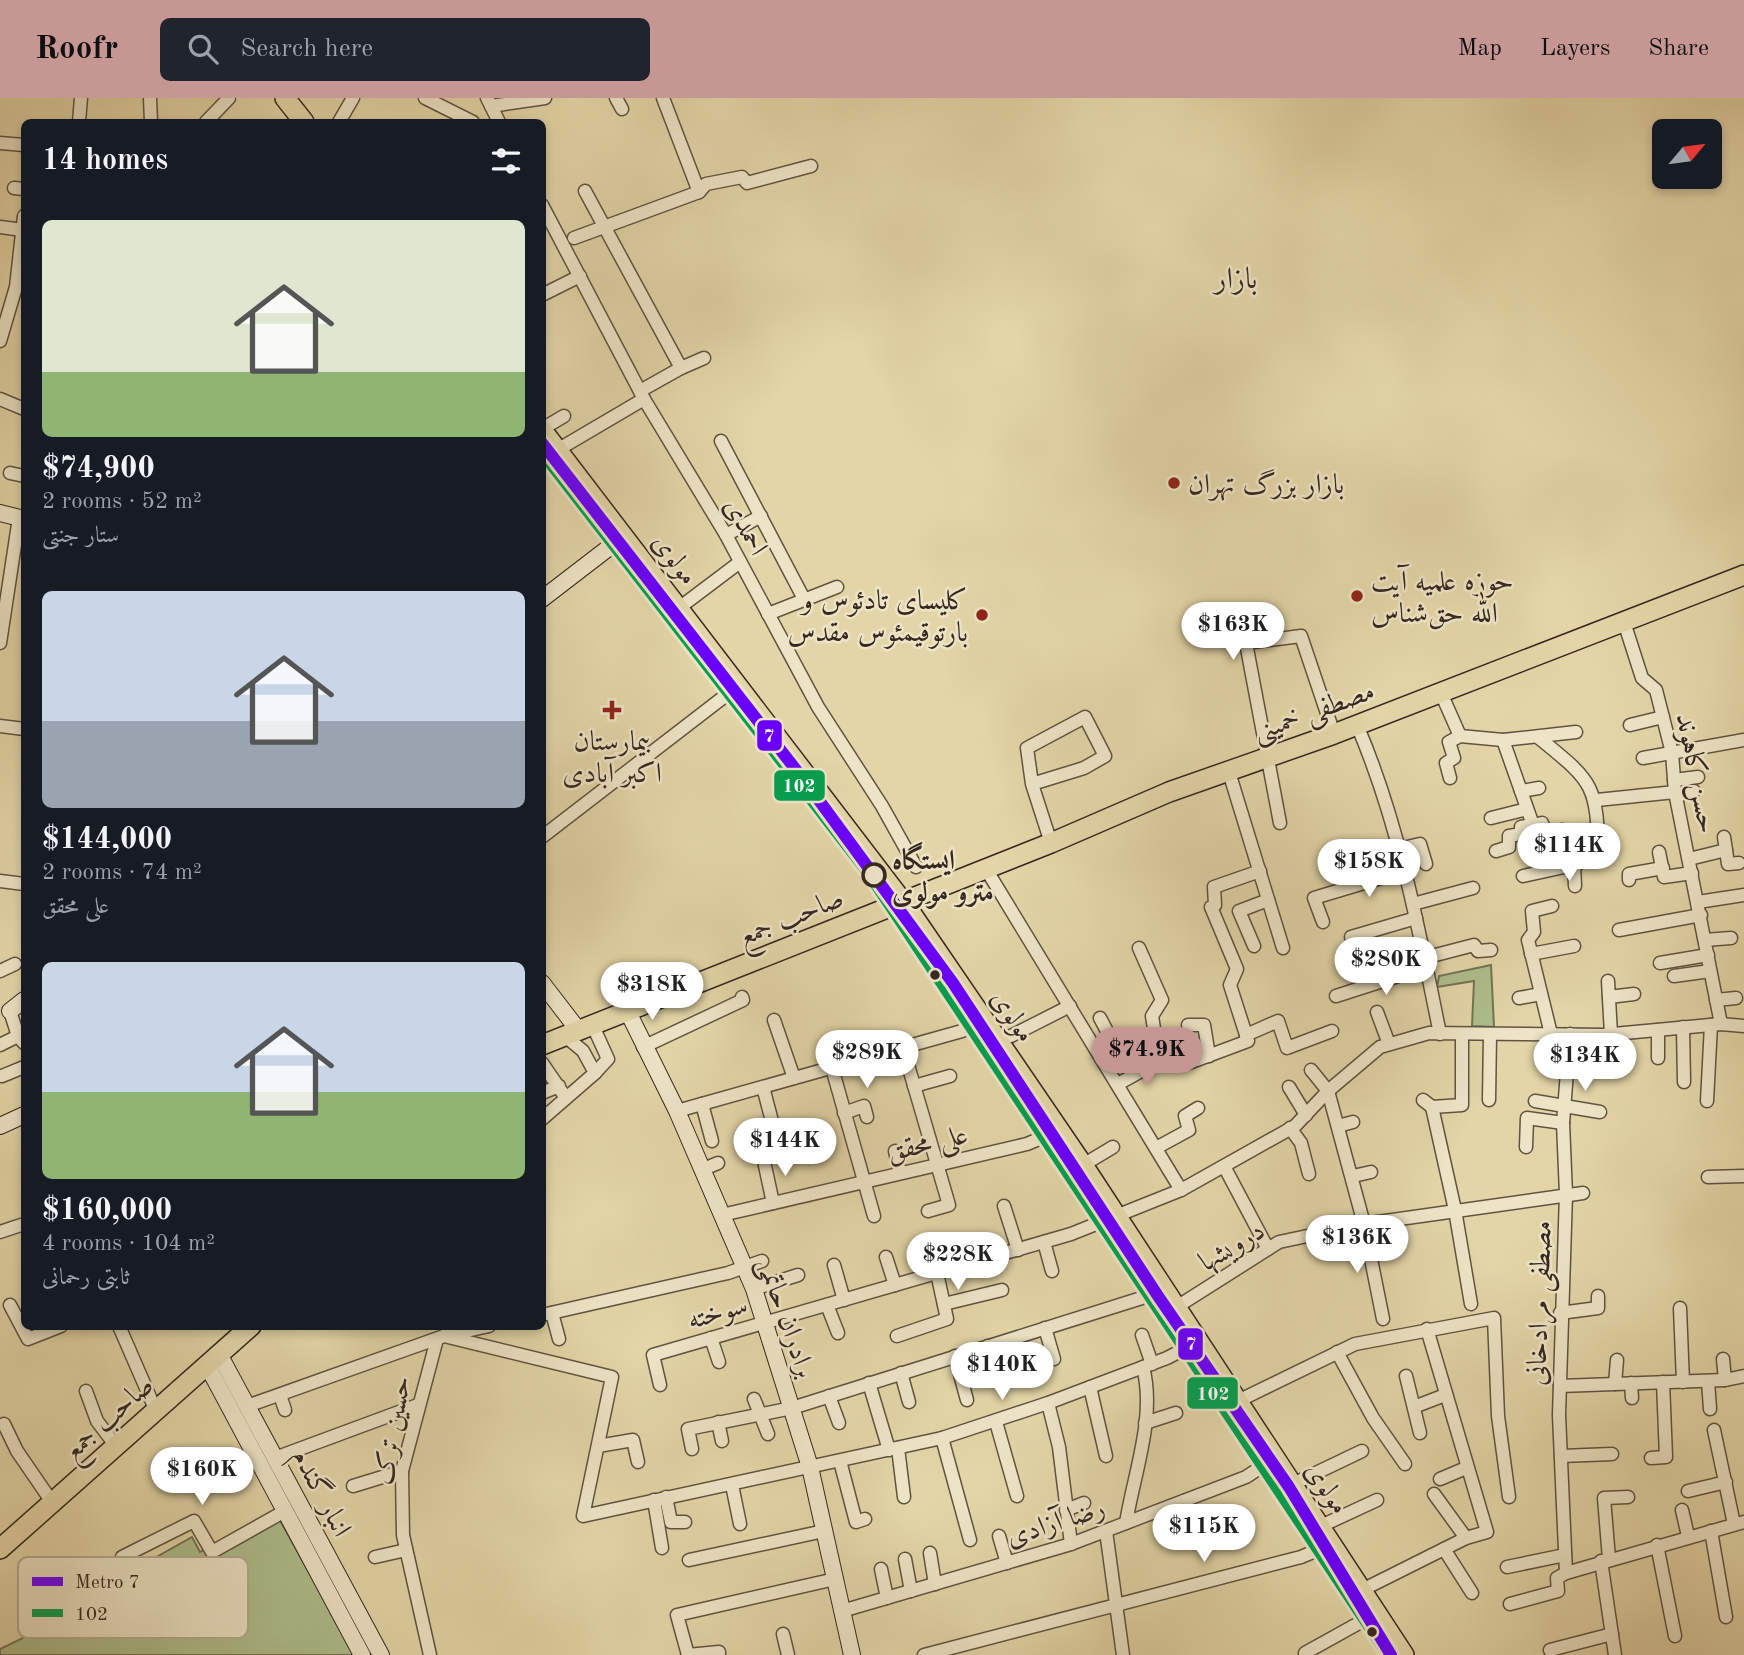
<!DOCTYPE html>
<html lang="en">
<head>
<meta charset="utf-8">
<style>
  body { margin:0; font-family:"Old Standard TT",Amiri,serif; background:#20242c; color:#f1f3f6; height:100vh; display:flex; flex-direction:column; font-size:26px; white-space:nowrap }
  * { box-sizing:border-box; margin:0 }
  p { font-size:23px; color:#9ea1a6 }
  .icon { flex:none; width:38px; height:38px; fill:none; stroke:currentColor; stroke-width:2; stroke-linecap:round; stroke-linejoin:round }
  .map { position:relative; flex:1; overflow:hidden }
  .side { position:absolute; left:21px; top:21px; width:525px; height:1211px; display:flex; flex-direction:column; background:#171b24; border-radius:10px; box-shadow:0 4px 10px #0003 }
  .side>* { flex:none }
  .needle { width:46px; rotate:61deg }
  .buttons { position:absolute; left:1652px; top:21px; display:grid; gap:14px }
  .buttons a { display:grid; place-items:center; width:70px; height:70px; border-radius:10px; background:#171b24; box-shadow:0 4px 10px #0003; font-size:35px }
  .price { position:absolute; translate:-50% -60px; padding:0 16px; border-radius:24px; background:#fff; color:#222; font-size:23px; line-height:46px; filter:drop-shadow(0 2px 4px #0008) }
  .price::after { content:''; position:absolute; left:50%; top:42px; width:21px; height:16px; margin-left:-10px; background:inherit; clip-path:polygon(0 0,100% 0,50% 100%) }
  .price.selected { background:#c59692; color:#111 }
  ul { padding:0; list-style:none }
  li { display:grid; align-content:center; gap:14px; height:371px; padding:0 21px }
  li span { display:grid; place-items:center; height:217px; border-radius:10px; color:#555 }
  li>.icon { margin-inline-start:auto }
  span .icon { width:126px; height:126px; fill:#fffc; stroke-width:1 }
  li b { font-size:30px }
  h2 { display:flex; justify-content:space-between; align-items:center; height:84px; padding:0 21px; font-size:30px }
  header { display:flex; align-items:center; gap:42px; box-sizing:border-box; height:98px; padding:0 35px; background:#c59692; color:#111 }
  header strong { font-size:33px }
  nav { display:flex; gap:38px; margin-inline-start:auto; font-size:24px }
  .search { width:490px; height:63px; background:#20242c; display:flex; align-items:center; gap:18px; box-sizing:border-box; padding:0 24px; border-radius:10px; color:#9ea1a6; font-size:26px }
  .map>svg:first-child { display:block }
  .green { fill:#aebe8c; stroke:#727356; stroke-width:2 }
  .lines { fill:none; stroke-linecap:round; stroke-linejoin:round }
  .street-casing { stroke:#605342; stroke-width:15 }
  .secondary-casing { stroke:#352821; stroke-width:18 }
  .primary-casing { stroke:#352821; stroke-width:22 }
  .street { stroke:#ede4c6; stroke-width:12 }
  .secondary { stroke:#ede4c6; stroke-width:16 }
  .primary { stroke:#e3d5a7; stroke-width:19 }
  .bus-1-casing { stroke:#ede4c6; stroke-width:16 }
  .bus-1 { stroke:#03a04f; stroke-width:10 }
  .metro-1-casing { stroke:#ede4c6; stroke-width:18 }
  .metro-1 { stroke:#6a00ff; stroke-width:12 }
  .poi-dot { fill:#8f2418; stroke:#ede4c6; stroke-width:2.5 }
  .stop-dot { fill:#ede4c6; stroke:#352821; stroke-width:3.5 }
  .bus-dot { fill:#352821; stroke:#ede4c6; stroke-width:2.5 }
  .labels { text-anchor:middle; stroke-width:5; stroke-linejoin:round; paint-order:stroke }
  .poi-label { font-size:28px; fill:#352821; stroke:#ede4c6; text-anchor:start }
  .street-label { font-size:28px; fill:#352821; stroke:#ede4c6 }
  .stop-label { font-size:28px; font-weight:bold; fill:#352821; stroke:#ede4c6; text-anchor:start }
  .neighbourhood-label { font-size:30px; fill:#352821; stroke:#ede4c6 }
  .key { fill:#ede4c6; stroke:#b6ac94; stroke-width:2 }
  .key-label { font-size:19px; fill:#352821 }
  .line-badge { stroke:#ede4c6; stroke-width:2.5 }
  .badge-label { font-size:19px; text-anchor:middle; font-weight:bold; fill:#fff }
</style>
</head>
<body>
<header>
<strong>Roofr</strong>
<div class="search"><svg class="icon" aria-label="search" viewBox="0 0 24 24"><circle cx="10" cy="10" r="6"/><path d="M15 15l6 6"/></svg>Search here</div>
<nav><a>Map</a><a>Layers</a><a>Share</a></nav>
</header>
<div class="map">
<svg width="1744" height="1557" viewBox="0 0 1744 1557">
  <rect width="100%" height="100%" fill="#e3d5a7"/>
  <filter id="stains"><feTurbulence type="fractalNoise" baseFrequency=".00286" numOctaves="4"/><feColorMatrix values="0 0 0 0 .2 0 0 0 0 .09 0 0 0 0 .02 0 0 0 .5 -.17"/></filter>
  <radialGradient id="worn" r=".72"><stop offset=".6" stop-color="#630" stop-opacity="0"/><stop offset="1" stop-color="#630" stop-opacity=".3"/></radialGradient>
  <g class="green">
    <path d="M1491 867 1494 929 1472 928 1474 883 1437 889 1439 878Z"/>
    <path d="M277 1417 355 1557H0V1551L142 1482 137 1470 192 1439 200 1454Z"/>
  </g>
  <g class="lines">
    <g class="street-casing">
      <g id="street">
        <path d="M150 0 151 24"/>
        <path d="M425 0 473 24"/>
        <path d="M487 0 499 24"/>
        <path d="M616 0 622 11"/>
        <path d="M663 0 699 94"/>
        <path d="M491 8 545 0"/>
        <path d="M79 24 81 0"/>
        <path d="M206 24 229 0"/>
        <path d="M339 24 353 0"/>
        <path d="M0 45 24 47"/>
        <path d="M14 90 24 91"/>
        <path d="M585 93 681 270 640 293"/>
        <path d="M542 107 644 301 726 437 818 609 882 708 916 769"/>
        <path d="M0 129 23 132"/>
        <path d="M574 140 699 94 706 86 742 79 747 85 811 68"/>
        <path d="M542 197 580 178"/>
        <path d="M0 243 16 189 24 118"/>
        <path d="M681 270 704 260"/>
        <path d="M0 301 24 311"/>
        <path d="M542 331 564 318"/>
        <path d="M721 343 804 501"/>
        <path d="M542 361 644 301"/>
        <path d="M10 375 24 378"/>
        <path d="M726 437 761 418"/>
        <path d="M679 510 740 464"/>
        <path d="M768 516 837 489"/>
        <path d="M1624 524 1642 580 1656 592 1672 655 1675 694 1721 926"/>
        <path d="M0 545 19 420"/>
        <path d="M1441 595 1460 638"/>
        <path d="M1357 627C1399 725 1419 832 1440 936"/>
        <path d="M1630 627 1663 619"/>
        <path d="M0 628 24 631"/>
        <path d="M1539 640C1596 686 1596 687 1599 760"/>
        <path d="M1503 642 1533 727 1542 725 1546 736 1562 732"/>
        <path d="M1643 660 1744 642"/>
        <path d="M1228 671 1283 850"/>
        <path d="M1450 680 1446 665 1454 660 1449 644 1460 638 1503 642 1576 634"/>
        <path d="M1674 682 1698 679"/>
        <path d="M1032 686 1084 670 1105 658 1085 619 1027 650 1032 686 1051 745"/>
        <path d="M1521 693 1539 690"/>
        <path d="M1676 698 1694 693"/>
        <path d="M1597 702 1675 694"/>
        <path d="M1491 720 1527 711"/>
        <path d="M1280 725 1246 545 1301 538 1334 636"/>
        <path d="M542 739 738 588"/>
        <path d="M1726 752 1728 766 1739 765"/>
        <path d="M1496 753 1509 749V738L1521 736V729L1533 727"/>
        <path d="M1659 754 1664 779 1692 775"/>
        <path d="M1689 761 1726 752 1724 739"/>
        <path d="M1331 767 1420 746 1426 766"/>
        <path d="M1574 767 1575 788"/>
        <path d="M986 771 1181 1092"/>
        <path d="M1523 778 1578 766 1576 748 1599 747"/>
        <path d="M1629 782V776L1663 770"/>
        <path d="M0 783 24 786"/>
        <path d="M1698 804 1744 797"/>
        <path d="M1413 806 1473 790"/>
        <path d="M1323 824 1314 800 1404 773"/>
        <path d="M1619 832 1701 817"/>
        <path d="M1351 839 1416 820"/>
        <path d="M1705 842 1731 840"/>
        <path d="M1254 848 1239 813 1268 802"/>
        <path d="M1139 850 1162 902 1152 918 1159 963"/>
        <path d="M1531 856 1574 848"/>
        <path d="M1424 860 1474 847 1478 853 1491 852"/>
        <path d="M1660 865 1708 857"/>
        <path d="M0 873 15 866"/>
        <path d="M1674 878 1710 873"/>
        <path d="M1608 883 1611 936"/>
        <path d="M1336 898 1426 869"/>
        <path d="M1609 899 1634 896"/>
        <path d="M1519 900 1541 896"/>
        <path d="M1716 902 1736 900"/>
        <path d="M10 913 18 938 24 945"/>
        <path d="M1377 914 1389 946"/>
        <path d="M1100 920 1109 937 1120 939 1129 947 1157 946"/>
        <path d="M774 922 794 980"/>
        <path d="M1188 927H1204L1209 958"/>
        <path d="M593 928 608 961 595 975"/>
        <path d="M1683 929 1684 984"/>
        <path d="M1658 932V960"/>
        <path d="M1551 936 1528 842 1534 834 1532 813 1552 808"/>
        <path d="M1246 937 1278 923 1287 950 1332 933"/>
        <path d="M1011 938 1070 908"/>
        <path d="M0 947 18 938"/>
        <path d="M643 949 743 902 742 899"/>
        <path d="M903 950 949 1107 928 1113"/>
        <path d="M542 965 566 1000"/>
        <path d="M832 970 874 1118"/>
        <path d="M1311 972 1328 993 1364 1126 1383 1221"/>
        <path d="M2 978 24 969"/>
        <path d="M1118 986 1159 963 1184 954 1189 965 1248 943 1230 887 1237 871 1211 809 1215 807 1214 789 1260 773"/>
        <path d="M914 988 950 978"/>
        <path d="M763 989 778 1046"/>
        <path d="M1289 989 1306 1017"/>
        <path d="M542 995 559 988"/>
        <path d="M1423 1002 1432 1009 1462 1007V936"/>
        <path d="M1489 1002 1490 936"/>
        <path d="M1535 1003 1600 1014"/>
        <path d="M1707 1003 1711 927"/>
        <path d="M702 1006 712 1043"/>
        <path d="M1432 1009 1455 1112 1471 1206"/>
        <path d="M677 1013 962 933 983 921"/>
        <path d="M844 1015 864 1008 867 1019"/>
        <path d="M542 1021 595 975 583 953 565 938"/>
        <path d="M1338 1028 1353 1024"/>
        <path d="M1290 1030 1301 1045 1309 1076"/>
        <path d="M1526 1049 1527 1020 1563 1025"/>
        <path d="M1156 1050 1189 1032 1185 1018 1198 1010"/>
        <path d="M895 1053 900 1075"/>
        <path d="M764 1063 773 1105"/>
        <path d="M1083 1067 1113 1049"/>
        <path d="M1225 1070 1268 1151"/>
        <path d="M701 1072 718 1065"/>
        <path d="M1353 1078 1371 1074"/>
        <path d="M1708 1079 1744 1078"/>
        <path d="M1004 1108 1018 1152"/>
        <path d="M722 1117 1027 1046 1060 1032"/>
        <path d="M0 1134 24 1126"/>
        <path d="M1044 1144 1052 1173"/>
        <path d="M886 1159 895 1187"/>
        <path d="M834 1167 844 1202"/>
        <path d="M754 1191 798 1177"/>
        <path d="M944 1206 1002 1192"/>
        <path d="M10 1207 28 1241 61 1228"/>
        <path d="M827 1207 838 1235"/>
        <path d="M1175 1210 1279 1144 1364 1126 1583 1095"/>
        <path d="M1680 1210 1683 1284"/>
        <path d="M552 1215 559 1241"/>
        <path d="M1560 1215 1598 1210V1198"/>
        <path d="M542 1217 728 1175 762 1163"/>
        <path d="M119 1228 156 1313"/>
        <path d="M1045 1230 1054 1261"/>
        <path d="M1142 1237 1152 1266"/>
        <path d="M444 1238 612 1279 583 1418 942 1340 1048 1305 1167 1260 1198 1244"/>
        <path d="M897 1238 947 1221 937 1175"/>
        <path d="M711 1240 719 1264"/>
        <path d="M988 1248 996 1273"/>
        <path d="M1337 1254 1373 1320 1405 1366"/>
        <path d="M955 1258 967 1302"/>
        <path d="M1723 1261 1725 1282"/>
        <path d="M901 1275 909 1304"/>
        <path d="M1406 1278 1420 1335"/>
        <path d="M1708 1283 1710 1311"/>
        <path d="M869 1285 889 1352"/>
        <path d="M1631 1285 1632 1300"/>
        <path d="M1615 1286 1617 1262"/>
        <path d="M660 1287 653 1257 1071 1136 1181 1092 1295 1028 1328 993 1380 949 1429 935 1603 937 1721 926 1744 928"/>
        <path d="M1560 1288 1725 1282 1744 1278"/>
        <path d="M1090 1289 1106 1358"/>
        <path d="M86 1293 97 1323 116 1348"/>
        <path d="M280 1297 285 1312"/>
        <path d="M829 1298 839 1325"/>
        <path d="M754 1301 768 1336"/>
        <path d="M1238 1303 1355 1246 1494 1220 1498 1318 1509 1399"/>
        <path d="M1048 1305 1059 1349 1071 1446"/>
        <path d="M247 1308 444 1238 489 1228"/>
        <path d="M1414 1309 1445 1297"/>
        <path d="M718 1324 722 1343"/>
        <path d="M996 1324 1017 1398"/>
        <path d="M1145 1325 1176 1315"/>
        <path d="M4 1326 17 1353 52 1404"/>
        <path d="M1714 1332 1734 1426"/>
        <path d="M942 1340 970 1442"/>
        <path d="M598 1348 633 1342 638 1364"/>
        <path d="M898 1350 904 1399"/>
        <path d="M692 1351 688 1331 792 1310 1164 1193"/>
        <path d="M1561 1358 1612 1356"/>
        <path d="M275 1360 418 1307"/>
        <path d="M1651 1360 1666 1359 1663 1284"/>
        <path d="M840 1363 856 1424 865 1421"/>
        <path d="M1440 1381 1466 1370"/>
        <path d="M1293 1386 1362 1353"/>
        <path d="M732 1387 740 1426"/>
        <path d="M353 1388 402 1373"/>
        <path d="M1688 1393 1726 1384"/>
        <path d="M1434 1396 1466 1440"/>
        <path d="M666 1399 671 1424H685"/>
        <path d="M654 1402 662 1450"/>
        <path d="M1184 1403 1194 1425"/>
        <path d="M1066 1412 1084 1405"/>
        <path d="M1682 1412 1688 1438"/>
        <path d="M1126 1425C1134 1375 1156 1319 1143 1269"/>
        <path d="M1321 1428 1377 1402"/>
        <path d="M1106 1433 1123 1557"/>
        <path d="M1711 1433 1726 1519"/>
        <path d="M999 1438 1007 1465"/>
        <path d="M1657 1447 1675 1538"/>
        <path d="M1444 1451 1472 1495"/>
        <path d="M930 1455 935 1486"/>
        <path d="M122 1459 194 1423 212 1454 285 1413"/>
        <path d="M375 1459 406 1452"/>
        <path d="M905 1461 911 1493"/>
        <path d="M1609 1461 1604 1400 1628 1399"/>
        <path d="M689 1462 824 1433"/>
        <path d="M1601 1463 1615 1557"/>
        <path d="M1507 1469 1565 1457"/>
        <path d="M881 1471 887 1500"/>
        <path d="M1566 1475 1559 1317 1566 1096 1563 1025 1570 936"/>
        <path d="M1362 1492 1466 1440 1487 1434 1427 1231"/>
        <path d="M1510 1506 1558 1493 1557 1480 1566 1475 1744 1424"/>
        <path d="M842 1513 1071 1446 1246 1379 1275 1360"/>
        <path d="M783 1536 788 1557"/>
        <path d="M1550 1552 1612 1536"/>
        <path d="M1305 1555 1377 1515"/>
        <path d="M430 1557 403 1437 402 1373 437 1241"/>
        <path d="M719 1557V1554L688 1557 677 1517 835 1481"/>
        <path d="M924 1557 1301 1459 1332 1446"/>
      </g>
    </g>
    <g class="secondary-casing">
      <g id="secondary">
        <path d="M0 415 24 421"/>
        <path d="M542 501 624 438"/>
        <path d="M542 885 579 933"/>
        <path d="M10 913 24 902"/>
        <path d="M628 914 677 1013 754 1191 810 1369 852 1557"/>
        <path d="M0 1028 24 1017"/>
        <path d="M219 1256 381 1557"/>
        <path d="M207 1267 362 1557"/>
      </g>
    </g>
    <g class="primary-casing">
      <g id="primary">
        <path d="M285 0 304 24"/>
        <path d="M542 332 909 812 1083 1067 1404 1557"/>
        <path d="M542 947 1051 745 1169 694 1334 636 1744 477"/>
        <path d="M0 1451 251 1228"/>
      </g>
    </g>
    <use href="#street" class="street"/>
    <use href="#secondary" class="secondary"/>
    <use href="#primary" class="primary"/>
    <g class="bus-1-casing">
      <path id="bus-1" d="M542 356 868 776 1387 1557"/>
    </g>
    <use href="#bus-1" class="bus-1"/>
    <g class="metro-1-casing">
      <path id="metro-1" d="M542 345 807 686 953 885 1158 1198 1289 1389 1391 1557"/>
    </g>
    <use href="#metro-1" class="metro-1"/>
  </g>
  <g class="poi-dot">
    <circle cx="1174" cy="385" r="7"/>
    <circle cx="1357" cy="498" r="7"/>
    <circle cx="982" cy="517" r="7"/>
    <path d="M608.5 601.5h7v7h7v7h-7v7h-7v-7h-7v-7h7z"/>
  </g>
  <circle class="stop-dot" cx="874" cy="777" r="11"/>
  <g class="bus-dot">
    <circle cx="935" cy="877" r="6"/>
    <circle cx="1372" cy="1534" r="6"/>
  </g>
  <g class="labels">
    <g class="poi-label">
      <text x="1188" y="395">بازار بزرگ تهران</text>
      <text x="1371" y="492">حوزه علمیه آیت<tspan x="1371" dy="32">الله حق‌شناس</tspan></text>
      <text x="968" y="511" text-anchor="end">کلیسای تادئوس و<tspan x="968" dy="32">بارتوقیمئوس مقدس</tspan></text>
      <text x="612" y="652" text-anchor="middle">بیمارستان<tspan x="612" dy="32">اکبر آبادی</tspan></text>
    </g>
    <g class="street-label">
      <text transform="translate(747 428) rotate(61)" y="10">احمدی</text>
      <text transform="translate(676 460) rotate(53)" y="10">مولوی</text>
      <text transform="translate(1313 612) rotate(-20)" y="10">مصطفی خمینی</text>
      <text transform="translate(1698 675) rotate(79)" y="10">حسن کاهوند</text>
      <text transform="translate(790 818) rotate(-22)" y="10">صاحب جمع</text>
      <text transform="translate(1014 917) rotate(56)" y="10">مولوی</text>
      <text transform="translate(927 1044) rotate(-13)" y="10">علی محقق</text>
      <text transform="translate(1231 1147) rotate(-31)" y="10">درویشها</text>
      <text transform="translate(1538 1205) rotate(-88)" y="10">مصطفی مرادخانی</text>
      <text transform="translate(717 1213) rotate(-16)" y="10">سوخته</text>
      <text transform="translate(788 1219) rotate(71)" y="10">برادران حاتمی</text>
      <text transform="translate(107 1319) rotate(-42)" y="10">صاحب جمع</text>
      <text transform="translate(391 1332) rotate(-80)" y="10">حسین ترک</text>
      <text transform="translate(1328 1389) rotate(56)" y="10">مولوی</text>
      <text transform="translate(323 1394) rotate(62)" y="10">انبار گندم</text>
      <text transform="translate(1055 1423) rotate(-18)" y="10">رضا آزادی</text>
    </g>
    <g class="stop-label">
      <text x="892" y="771">ایستگاه<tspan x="892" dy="32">مترو مولوی</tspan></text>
    </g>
    <g class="neighbourhood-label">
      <text x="1236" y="190">بازار</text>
    </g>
  </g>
  <rect x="18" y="1459" width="230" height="81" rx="10" class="key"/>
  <rect x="32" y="1479" width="31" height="9" fill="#6a00ff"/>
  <rect x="32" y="1511" width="31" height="8" fill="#03a04f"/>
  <g class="key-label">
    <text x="75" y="1490">Metro 7</text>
    <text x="75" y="1522">102</text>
  </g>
  <g class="line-badge">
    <rect x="756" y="621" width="27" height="33" rx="7" fill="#6a00ff"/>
    <rect x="773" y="671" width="53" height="33" rx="7" fill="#03a04f"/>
    <rect x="1177" y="1229" width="27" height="34" rx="7" fill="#6a00ff"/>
    <rect x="1186" y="1278" width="53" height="34" rx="7" fill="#03a04f"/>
  </g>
  <g class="badge-label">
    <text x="769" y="644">7</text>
    <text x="799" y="694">102</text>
    <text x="1191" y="1252">7</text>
    <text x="1213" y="1302">102</text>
  </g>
  <rect width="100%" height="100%" filter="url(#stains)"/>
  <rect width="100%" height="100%" fill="url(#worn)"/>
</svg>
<div class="buttons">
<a><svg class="needle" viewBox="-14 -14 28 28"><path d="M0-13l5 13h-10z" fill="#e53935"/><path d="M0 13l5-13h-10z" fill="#9ea1a6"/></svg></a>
</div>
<b class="price" style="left:1233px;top:564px">$163K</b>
<b class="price" style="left:1569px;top:785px">$114K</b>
<b class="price" style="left:1369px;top:801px">$158K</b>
<b class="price" style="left:1386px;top:899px">$280K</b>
<b class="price" style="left:652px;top:924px">$318K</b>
<b class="price selected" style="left:1147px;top:989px">$74.9K</b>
<b class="price" style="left:867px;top:992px">$289K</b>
<b class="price" style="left:1585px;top:995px">$134K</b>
<b class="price" style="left:785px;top:1080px">$144K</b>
<b class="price" style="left:1357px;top:1177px">$136K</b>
<b class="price" style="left:958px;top:1194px">$228K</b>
<b class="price" style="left:1002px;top:1304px">$140K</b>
<b class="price" style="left:202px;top:1409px">$160K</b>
<b class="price" style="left:1204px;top:1466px">$115K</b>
<section class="side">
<h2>14 homes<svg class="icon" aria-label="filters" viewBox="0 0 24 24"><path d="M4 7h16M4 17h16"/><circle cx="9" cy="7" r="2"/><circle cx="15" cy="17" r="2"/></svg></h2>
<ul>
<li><span style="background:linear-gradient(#dfe7d0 70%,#8fb573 0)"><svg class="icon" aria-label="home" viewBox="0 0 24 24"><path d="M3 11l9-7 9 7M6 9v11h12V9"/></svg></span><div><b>$74,900</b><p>2 rooms · 52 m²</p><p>ستار جنتی</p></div></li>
<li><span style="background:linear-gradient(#c9d6e8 60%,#9aa5b1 0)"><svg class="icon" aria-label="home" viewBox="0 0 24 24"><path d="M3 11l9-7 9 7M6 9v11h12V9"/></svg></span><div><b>$144,000</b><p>2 rooms · 74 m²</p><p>علی محقق</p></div></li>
<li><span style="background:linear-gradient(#c9d6e8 60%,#8fb573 0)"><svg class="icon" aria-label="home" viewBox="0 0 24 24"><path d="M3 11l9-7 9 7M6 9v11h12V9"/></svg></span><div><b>$160,000</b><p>4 rooms · 104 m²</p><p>ثابتی رحمانی</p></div></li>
</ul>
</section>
</div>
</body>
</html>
